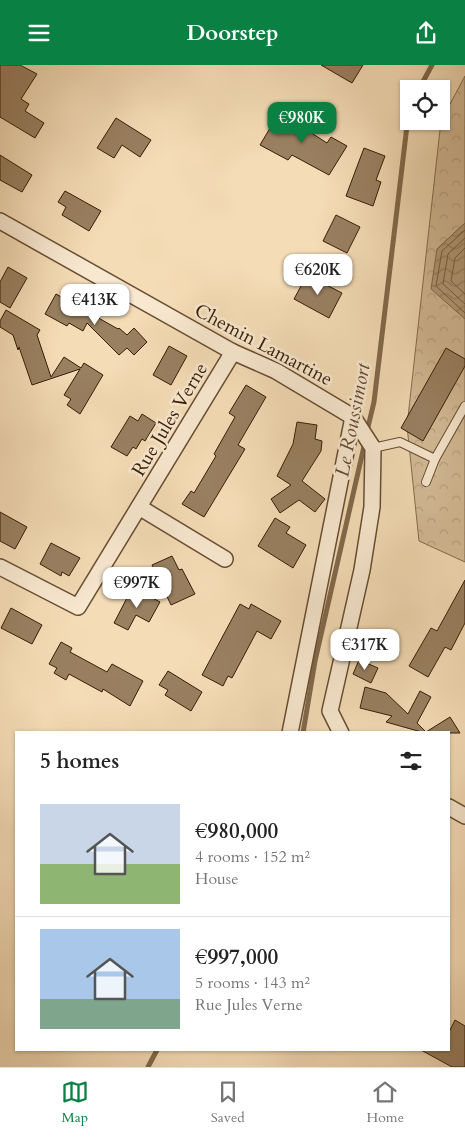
<!DOCTYPE html>
<html lang="en">
<head>
<meta charset="utf-8">
<style>
  body { margin:0; font-family:Cardo,serif; background:#f6f6f6; color:#222; height:100vh; display:flex; flex-direction:column; font-size:19px; white-space:nowrap }
  * { box-sizing:border-box; margin:0 }
  p { font-size:16px; color:#767676 }
  .icon { flex:none; width:28px; height:28px; fill:none; stroke:currentColor; stroke-width:2; stroke-linecap:round; stroke-linejoin:round }
  .map { position:relative; flex:1; overflow:hidden }
  .details { position:absolute; left:15px; top:666px; width:435px; height:320px; display:flex; flex-direction:column; background:#fff; border-radius:0px; box-shadow:0 1px 4px #0004 }
  .details>* { flex:none }
  .controls { position:absolute; left:400px; top:15px; display:grid; gap:10px }
  .controls a { display:grid; place-items:center; width:50px; height:50px; border-radius:0px; background:#fff; box-shadow:0 1px 4px #0004; font-size:25px }
  .price { position:absolute; translate:-50% -42px; padding:0 11px; border-radius:10px; background:#fff; color:#222; font-size:16px; line-height:32px; filter:drop-shadow(0 1px 2px #0008) }
  .price::after { content:''; position:absolute; left:50%; top:30px; width:15px; height:11px; margin-left:-8px; background:inherit; clip-path:polygon(0 0,100% 0,50% 100%) }
  .price.active { background:#0b8043; color:#fff }
  ul { padding:0; list-style:none }
  li { display:flex; align-items:center; gap:15px; height:125px; padding:0 25px }
  li+li { border-top:1px solid #e0e0e0 }
  li span { display:grid; place-items:center; flex:none; width:140px; height:100px; border-radius:0px; color:#555 }
  li>.icon { margin-inline-start:auto }
  span .icon { width:60px; height:60px; fill:#fffc; stroke-width:1 }
  li b { font-size:21px }
  h2 { display:flex; justify-content:space-between; align-items:center; height:60px; padding:0 25px; font-size:21px }
  header { display:flex; justify-content:space-between; align-items:center; height:65px; padding:0 25px; background:#0b8043; color:#fff; font-size:22px; font-weight:700 }
  .tab-bar { display:flex; justify-content:space-around; align-items:center; height:70px; border-top:1px solid #e0e0e0; background:#fff; font-size:14px; color:#767676 }
  .tab-bar a { display:grid; justify-items:center; gap:2px }
  .tab-bar .active { color:#0b8043 }
  .map>svg:first-child { display:block }
  .forest { fill:url(#forest-crowns); stroke:#856c4e }
  .water { fill:url(#water-waves); stroke:#81694b }
  .lines { fill:none; stroke-linecap:round; stroke-linejoin:round }
  .shore { stroke:#745c40; stroke-width:1 }
  .stream { stroke:#81694b; stroke-width:5 }
  .building { fill:#998061; stroke:#361d05 }
  .lane-casing { stroke:#664d31; stroke-width:10 }
  .street-casing { stroke:#664d31; stroke-width:18 }
  .lane { stroke:#f8e8d0; stroke-width:8 }
  .street { stroke:#f8e8d0; stroke-width:15 }
  .labels { text-anchor:middle; stroke-width:5; stroke-linejoin:round; paint-order:stroke }
  .street-label { font-size:19px; fill:#361d05; stroke:#f8e8d0 }
  .water-label { font-size:20px; font-style:italic; fill:#62492e; stroke:#f8e8d0 }
</style>
</head>
<body>
<header><svg class="icon" aria-label="menu" viewBox="0 0 24 24"><path d="M4 6h16M4 12h16M4 18h16"/></svg>Doorstep<svg class="icon" aria-label="share" viewBox="0 0 24 24"><path d="M12 15V3M7 8l5-5 5 5M5 13v7h14v-7"/></svg></header>
<div class="map">
<svg width="465" height="1002" viewBox="0 0 465 1002">
  <defs>
    <pattern id="forest-crowns" width="20" height="18" patternUnits="userSpaceOnUse" patternTransform="scale(1.25)"><rect width="20" height="18" fill="#d4bc98"/><path d="M2 6a3 3 0 1 1 6 0M12 15a3 3 0 1 1 6 0" fill="none" stroke="#b7a182"/></pattern>
    <pattern id="water-waves" width="16" height="10" patternUnits="userSpaceOnUse" patternTransform="scale(1.25)"><rect width="16" height="10" fill="#b39b7a"/><path d="M0 5q4-4 8 0t8 0" fill="none" stroke="#927e62"/></pattern>
  </defs>
  <rect width="100%" height="100%" fill="#f4dcb6"/>
  <filter id="stains"><feTurbulence type="fractalNoise" baseFrequency=".004" numOctaves="4"/><feColorMatrix values="0 0 0 0 .2 0 0 0 0 .09 0 0 0 0 .02 0 0 0 .5 -.17"/></filter>
  <radialGradient id="worn" r=".72"><stop offset=".6" stop-color="#630" stop-opacity="0"/><stop offset="1" stop-color="#630" stop-opacity=".3"/></radialGradient>
  <path class="forest" d="M465 11V158L437 184 465 254V497L419 476 407 361 441 56Z"/>
  <path class="water" d="M465 158V254L431 224 437 184Z"/>
  <g class="lines">
    <g class="shore">
      <path d="M465 165 442 186 436 221 465 248"/>
      <path d="M465 173 448 189 443 219 465 239"/>
      <path d="M465 183 455 193 451 216 465 229"/>
    </g>
    <g class="stream">
      <path d="M419 24 432 0"/>
      <path d="M367 366 374 337 409 44"/>
      <path d="M303 668 315 596 365 377"/>
      <path d="M148 1002 157 985"/>
    </g>
  </g>
  <g class="building">
    <path d="M0 0H20L37 9 21 34 29 39 25 46 44 58 35 73 0 52Z"/>
    <path d="M321 0H363L352 18Z"/>
    <path d="M287 46 303 54 299 60 327 78 331 72 347 81 329 110 292 90 288 95 260 80 276 53 281 56Z"/>
    <path d="M116 53 151 75 140 92 122 80 114 93 97 83Z"/>
    <path d="M364 83 385 91 376 115 381 117 373 141 346 131Z"/>
    <path d="M0 90 32 110 22 127 0 115Z"/>
    <path d="M65 126 101 146 89 166 62 150 66 142 58 137Z"/>
    <path d="M336 150 360 162 347 188 323 176Z"/>
    <path d="M8 202 27 213 10 243 0 237V217Z"/>
    <path d="M307 210 342 228 329 253 294 234Z"/>
    <path d="M56 229 118 264 119 263 127 270 134 263 147 277 134 290 127 283 119 290 87 258 83 266 69 258 67 261 45 249Z"/>
    <path d="M6 245 40 265 37 270 51 312 64 292 81 303 84 298 103 310 80 349 67 340 71 334 64 330 80 304 32 320 19 282 18 285 13 270 0 262V256Z"/>
    <path d="M169 281 187 291 171 320 153 310Z"/>
    <path d="M446 283 465 294V301L423 376 401 363Z"/>
    <path d="M246 320 266 332 238 380 245 384 204 452 182 439 191 426 194 428 216 391 214 389 235 352 229 348Z"/>
    <path d="M142 349 156 358 145 376 142 374 136 384 133 382 127 391 111 382 130 351 138 356Z"/>
    <path d="M297 357 317 360 315 374 322 376 321 386 302 416 325 434 315 447 299 435 280 448 271 434 291 420 277 411 293 379Z"/>
    <path d="M0 447 27 462 15 484 0 476Z"/>
    <path d="M275 453 290 462 286 468 306 480 293 503 258 481Z"/>
    <path d="M51 478 80 493 69 511 62 507 61 511 40 499Z"/>
    <path d="M172 491 179 505 182 504 195 529 171 540 152 500Z"/>
    <path d="M465 515V558L451 585 445 582 428 612 409 601 431 563 437 566Z"/>
    <path d="M136 524 160 537 149 557 136 550 128 565 114 558 129 529 133 530Z"/>
    <path d="M240 539 249 544 251 539 281 556 271 574 257 566 232 613 228 611 223 621 202 610Z"/>
    <path d="M11 543 42 560 32 579 1 563Z"/>
    <path d="M61 577 72 583 70 587 107 607 112 599 143 616 130 641 103 624 102 627 69 609 66 615 54 608 57 603 49 599Z"/>
    <path d="M359 595 378 603 371 618 353 609Z"/>
    <path d="M168 606 202 627 191 646 165 630 168 625 159 620Z"/>
    <path d="M365 622 386 628 408 649 420 626 431 632 417 658 426 667 450 652 460 668H425L386 657 392 651 360 643Z"/>
    <path d="M455 955 465 961V1002H452L421 985H449V967Z"/>
  </g>
  <g class="lines">
    <g class="lane-casing">
      <g id="lane">
        <path d="M373 383 400 377 435 394"/>
        <path d="M426 417 435 394 465 341"/>
      </g>
    </g>
    <g class="street-casing">
      <g id="street">
        <path d="M0 156 233 287 276 306 353 352 373 383 372 442 362 505 330 646 341 668"/>
        <path d="M139 442 225 494"/>
        <path d="M0 502 78 542 233 287"/>
        <path d="M290 668 353 352"/>
        <path d="M449 742 465 751"/>
      </g>
    </g>
    <use href="#lane" class="lane"/>
    <use href="#street" class="street"/>
  </g>
  <g class="labels">
    <g class="street-label">
      <text transform="translate(264 279) rotate(28)" y="7">Chemin Lamartine</text>
      <text transform="translate(169 354) rotate(-59)" y="7">Rue Jules Verne</text>
    </g>
    <g class="water-label">
      <text transform="translate(352 355) rotate(-79)" y="7">Le Roussimort</text>
    </g>
  </g>
  <rect width="100%" height="100%" filter="url(#stains)"/>
  <rect width="100%" height="100%" fill="url(#worn)"/>
</svg>
<div class="controls">
<a><svg class="icon" aria-label="locate" viewBox="0 0 24 24"><circle cx="12" cy="12" r="6"/><path d="M12 2v4M12 18v4M2 12h4M18 12h4"/></svg></a>
</div>
<b class="price active" style="left:302px;top:79px">€980K</b>
<b class="price" style="left:318px;top:231px">€620K</b>
<b class="price" style="left:95px;top:261px">€413K</b>
<b class="price" style="left:137px;top:544px">€997K</b>
<b class="price" style="left:365px;top:606px">€317K</b>
<section class="details">
<h2>5 homes<svg class="icon" aria-label="filters" viewBox="0 0 24 24"><path d="M4 7h16M4 17h16"/><circle cx="9" cy="7" r="2"/><circle cx="15" cy="17" r="2"/></svg></h2>
<ul>
<li><span style="background:linear-gradient(#c9d6e8 60%,#8fb573 0)"><svg class="icon" aria-label="home" viewBox="0 0 24 24"><path d="M3 11l9-7 9 7M6 9v11h12V9"/></svg></span><div><b>€980,000</b><p>4 rooms · 152 m²</p><p>House</p></div></li>
<li><span style="background:linear-gradient(#a9c7e8 70%,#7fa58c 0)"><svg class="icon" aria-label="home" viewBox="0 0 24 24"><path d="M3 11l9-7 9 7M6 9v11h12V9"/></svg></span><div><b>€997,000</b><p>5 rooms · 143 m²</p><p>Rue Jules Verne</p></div></li>
</ul>
</section>
</div>
<nav class="tab-bar">
<a class="active"><svg class="icon" aria-label="map" viewBox="0 0 24 24"><path d="M3 6l6-2 6 2 6-2v14l-6 2-6-2-6 2zM9 4v14M15 6v14"/></svg>Map</a>
<a><svg class="icon" aria-label="saved" viewBox="0 0 24 24"><path d="M7 4h10v16l-5-4-5 4z"/></svg>Saved</a>
<a><svg class="icon" aria-label="home" viewBox="0 0 24 24"><path d="M3 11l9-7 9 7M6 9v11h12V9"/></svg>Home</a>
</nav>
</body>
</html>
